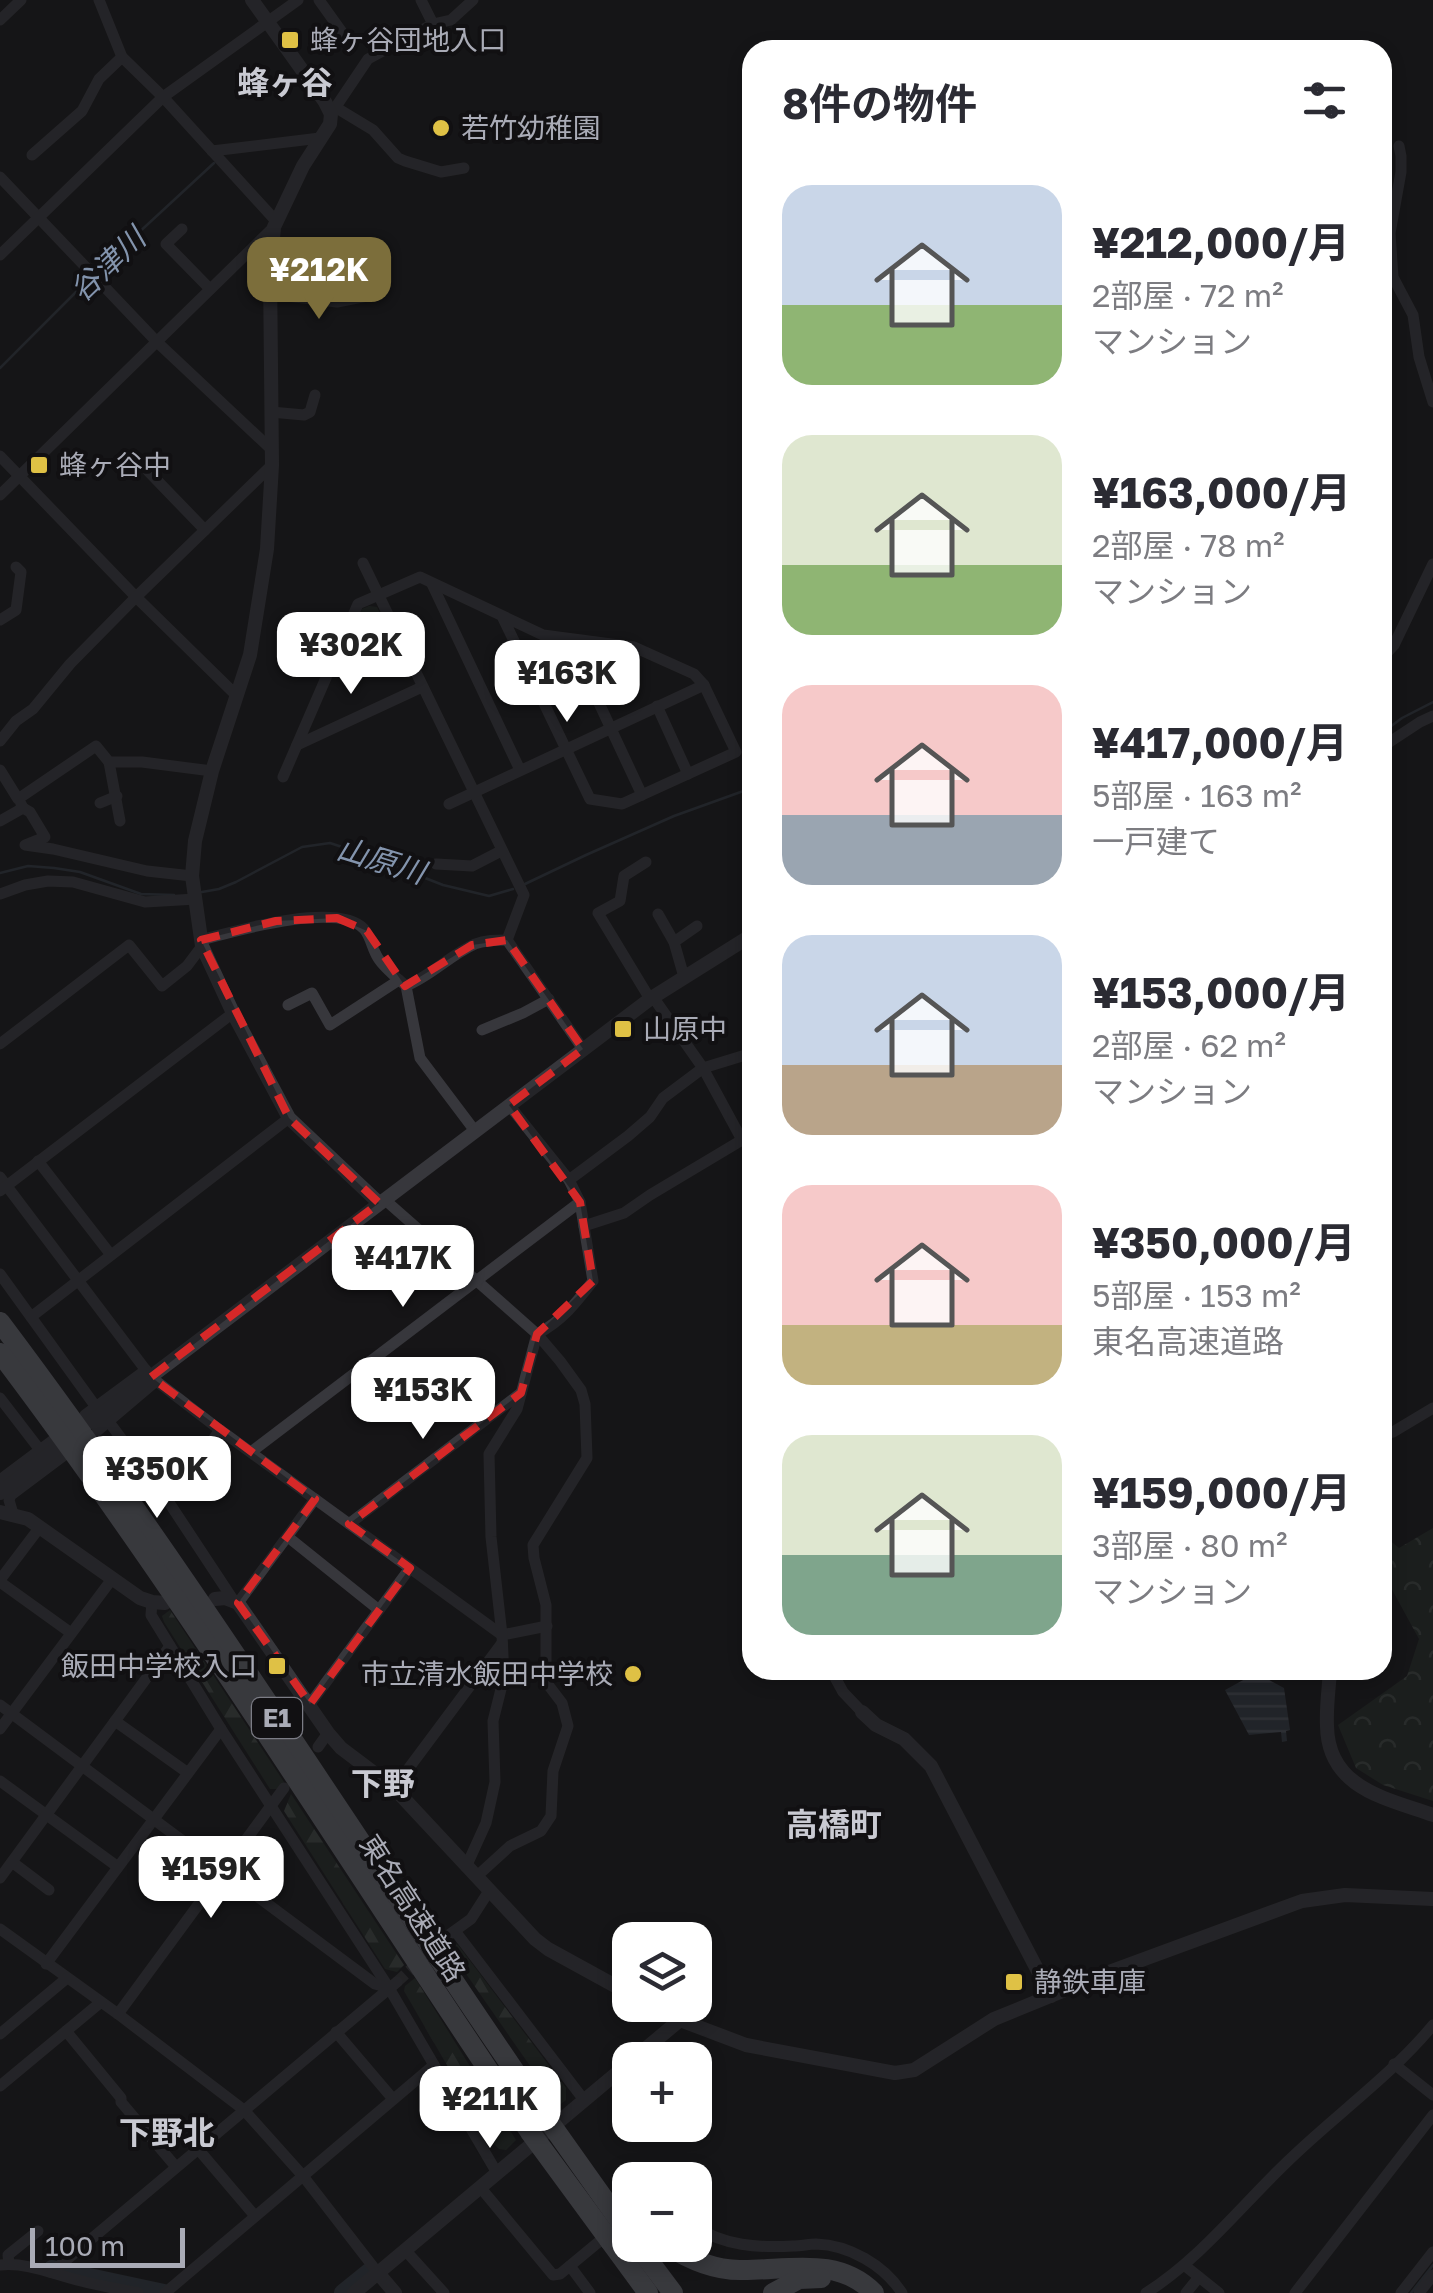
<!DOCTYPE html>
<html lang="ja">
<head>
<meta charset="utf-8">
<style>
  body { margin:0; font-family:"Golos Text","Noto Sans JP",sans-serif; background:#f7f7f7; color:#2b2b33; height:100vh; display:flex; flex-direction:column; font-size:38px; white-space:nowrap }
  * { box-sizing:border-box; margin:0 }
  p { font-size:32px; color:#7c7c81 }
  .icon { flex:none; width:55px; height:55px; fill:none; stroke:currentColor; stroke-width:2; stroke-linecap:round; stroke-linejoin:round }
  .map { position:relative; flex:1; overflow:hidden }
  .drawer { position:absolute; left:742px; top:40px; width:650px; height:1640px; display:flex; flex-direction:column; background:#fff; border-radius:30px; box-shadow:0 5px 15px #0003 }
  .drawer>* { flex:none }
  .tools { position:absolute; left:612px; top:1922px; display:grid; gap:20px }
  .tools a { display:grid; place-items:center; width:100px; height:100px; border-radius:20px; background:#fff; box-shadow:0 5px 15px #0003; font-size:50px }
  .scale { position:absolute; left:30px; bottom:25px; width:155px; box-sizing:border-box; padding-left:10px; border:5px solid #a9abb6; border-top:0; font-size:28px; line-height:35px; white-space:nowrap; color:#a9abb6; -webkit-text-stroke:8px #111012; paint-order:stroke }
  .price { position:absolute; translate:-50% -85px; padding:0 22px; border-radius:20px; background:#fff; color:#222; font-size:32px; line-height:65px; filter:drop-shadow(0 2px 5px #0008) }
  .price::after { content:''; position:absolute; left:50%; top:60px; width:30px; height:22px; margin-left:-15px; background:inherit; clip-path:polygon(0 0,100% 0,50% 100%) }
  .price.on { background:#7c6e3b; color:#fff }
  ul { padding:0; list-style:none }
  li { display:flex; align-items:center; gap:30px; height:250px; padding:0 40px }
  li span { display:grid; place-items:center; flex:none; width:280px; height:200px; border-radius:30px; color:#555 }
  li>.icon { margin-inline-start:auto }
  span .icon { width:120px; height:120px; fill:#fffc; stroke-width:1 }
  li b { font-size:42px }
  h2 { display:flex; justify-content:space-between; align-items:center; height:120px; padding:0 40px; font-size:42px }
  .map>svg:first-child { display:block }
  .forest { fill:url(#forest-firs) }
  .park { fill:url(#park-crowns) }
  .water { fill:url(#water-rules) }
  .lines { fill:none; stroke-linecap:round; stroke-linejoin:round }
  .stream { stroke:#30363e; stroke-width:2.5 }
  .river { stroke:#30363e; stroke-width:18 }
  .minor-tunnel { stroke:#333337; stroke-width:11; stroke-dasharray:11 5.5; stroke-linecap:butt }
  .minor { stroke:#37373c; stroke-width:11 }
  .tertiary { stroke:#37373c; stroke-width:14 }
  .motorway { stroke:#63646c; stroke-width:20 }
  .motorway-bridge { stroke:#63646c; stroke-width:20 }
  .marked { fill:none; stroke:#d62828; stroke-width:8; stroke-dasharray:20 12; stroke-linejoin:round }
  .poi-dot { fill:#dfc145; stroke:#111012; stroke-width:4 }
  .labels { text-anchor:middle; stroke-width:8; stroke-linejoin:round; paint-order:stroke }
  .shield { fill:#111012; stroke:#7b7c85; stroke-width:2.5 }
  .shield-label { font-size:25px; font-weight:bold; fill:#a9abb6 }
  .poi-label { font-size:28px; fill:#a9abb6; stroke:#111012; text-anchor:start }
  .street-label { font-size:28px; fill:#a9abb6; stroke:#111012 }
  .water-label { font-size:30px; font-style:italic; fill:#8394ad; stroke:#111012 }
  .quarter-label { font-size:32px; font-weight:bold; fill:#c9cad2; stroke:#111012 }
</style>
</head>
<body>
<div class="map">
<svg width="1433" height="2293" viewBox="0 0 1433 2293">
  <defs>
    <pattern id="forest-firs" width="22" height="20" patternUnits="userSpaceOnUse" patternTransform="scale(2.5)"><rect width="22" height="20" fill="#222924"/><path d="M5 1l3.5 6h-7zM16 11l3.5 6h-7z" fill="#3f4542"/></pattern>
    <pattern id="park-crowns" width="20" height="18" patternUnits="userSpaceOnUse" patternTransform="scale(2.5)"><rect width="20" height="18" fill="#222924"/><path d="M2 6a3 3 0 1 1 6 0M12 15a3 3 0 1 1 6 0" fill="none" stroke="#3f4542"/></pattern>
    <pattern id="water-rules" width="6" height="5" patternUnits="userSpaceOnUse" patternTransform="scale(2.5)"><rect width="6" height="5" fill="#30363e"/><path d="M0 2.5h6" fill="none" stroke="#4b5058"/></pattern>
  </defs>
  <rect width="100%" height="100%" fill="#161517"/>
  <g class="forest">
    <path d="M170 1610 284 1782 278 1789H270L164 1622 162 1616Z"/>
    <path d="M291 1794 404 1965 397 1972 385 1969 284 1811Z"/>
    <path d="M451 1942 458 1945 566 2088V2100L558 2106 446 1945Z"/>
    <path d="M415 1978 516 2140 506 2150 499 2149 491 2141 404 1991 405 1986Z"/>
  </g>
  <g class="park">
    <path d="M369 606 377 607 391 636 389 642 344 664 341 661 362 609Z"/>
    <path d="M1433 1528V1801L1383 1785 1356 1768 1338 1725 1407 1676 1419 1639 1383 1573V1535L1399 1548Z"/>
  </g>
  <path class="water" d="M1256 1673 1284 1688 1290 1730 1286 1731 1287 1741 1282 1742 1281 1732 1249 1735 1225 1690Z"/>
  <g class="lines">
    <g class="stream">
      <path d="M95 273 214 163"/>
      <path d="M0 368 89 279"/>
      <path d="M1382 733 1402 718 1433 702"/>
      <path d="M0 873 28 866 54 868 80 872 141 894 174 895"/>
      <path d="M525 884 586 855 674 816 749 789 752 785"/>
      <path d="M202 892 219 889 236 882 302 847 330 843 369 856 443 885 489 896 513 889"/>
      <path d="M1411 2293 1433 2265"/>
    </g>
    <g class="river">
      <path d="M52 2269 164 2293"/>
      <path d="M343 2293 369 2272"/>
    </g>
    <path class="minor-tunnel" d="M397 1982 446 1937"/>
    <g class="minor">
      <path d="M99 0 122 57 163 97 276 221"/>
      <path d="M319 0 344 35"/>
      <path d="M421 0 433 24"/>
      <path d="M0 20 21 0"/>
      <path d="M335 107 373 130 398 158 405 161 441 172 464 168"/>
      <path d="M331 114 368 59 433 24 451 20 473 0"/>
      <path d="M1399 146 1401 156V172L1390 233 1393 277 1413 315 1419 357 1433 402"/>
      <path d="M212 151 320 138"/>
      <path d="M32 155 82 111 99 79 122 57"/>
      <path d="M0 177 157 342 271 449"/>
      <path d="M182 229 166 244 210 289"/>
      <path d="M0 255 163 97 298 0"/>
      <path d="M270 294 337 302 367 296"/>
      <path d="M271 412 304 415 310 412 315 395"/>
      <path d="M0 456 136 597 237 696"/>
      <path d="M148 471 205 530"/>
      <path d="M0 495 274 227"/>
      <path d="M363 563 524 895 507 940 583 1049"/>
      <path d="M432 584 520 770"/>
      <path d="M0 620 16 610 21 572 16 567"/>
      <path d="M569 639 642 795"/>
      <path d="M1382 658 1394 645 1433 564"/>
      <path d="M329 672 343 669 400 641"/>
      <path d="M657 706 688 774"/>
      <path d="M0 741 16 721 33 709 70 664 136 597 272 465"/>
      <path d="M297 745 422 687"/>
      <path d="M1382 747 1420 722 1433 716"/>
      <path d="M109 762 120 821"/>
      <path d="M0 770 18 799 96 746 109 762H142L212 771"/>
      <path d="M283 777 358 604 420 577 543 635 634 647 694 674 704 685 736 752 622 804 590 799 502 616"/>
      <path d="M100 803 117 796"/>
      <path d="M449 804 704 685"/>
      <path d="M23 808 30 812 45 837 25 845 53 849 147 871 192 876"/>
      <path d="M0 821 23 808 21 804"/>
      <path d="M646 862 624 876 620 901 598 913 650 999"/>
      <path d="M436 864 472 866 501 851"/>
      <path d="M0 894 25 885 48 881 73 882 145 902 196 899"/>
      <path d="M658 914 674 942"/>
      <path d="M201 940C235 931 338 901 364 929 371 937 372 949 378 958 384 968 397 978 406 986 431 976 450 955 475 944 485 940 496 940 507 940"/>
      <path d="M684 977 674 942 697 926"/>
      <path d="M406 986 420 1058 475 1131"/>
      <path d="M288 1005 312 993 330 1025 399 980"/>
      <path d="M482 1030 523 1013 549 999"/>
      <path d="M0 1044 129 945 162 986 187 966 202 946"/>
      <path d="M38 1161 111 1255"/>
      <path d="M0 1177 151 1377 220 1430 502 1635 547 1626"/>
      <path d="M569 1180 628 1136 650 1117 663 1098 703 1068 752 1053"/>
      <path d="M0 1191 233 1013"/>
      <path d="M384 1199 537 1334 560 1361 581 1390 585 1404 587 1458 533 1545 534 1558 546 1605V1682L562 1703 568 1726 553 1771 551 1816 541 1831 510 1846 476 1877"/>
      <path d="M584 1226 624 1213 650 1195 742 1140 703 1068 653 997"/>
      <path d="M0 1274 96 1407"/>
      <path d="M31 1317 289 1118"/>
      <path d="M0 1398 40 1450"/>
      <path d="M85 1415 146 1370"/>
      <path d="M109 1422 168 1501 234 1601"/>
      <path d="M97 1431 156 1381"/>
      <path d="M1382 1434 1393 1432 1433 1408"/>
      <path d="M251 1452 580 1202"/>
      <path d="M0 1480 52 1441"/>
      <path d="M168 1501 220 1430"/>
      <path d="M13 1514 9 1500 11 1495 63 1456"/>
      <path d="M349 1524 521 1393"/>
      <path d="M288 1537 379 1610"/>
      <path d="M0 1580 40 1527"/>
      <path d="M0 1582 71 1633"/>
      <path d="M152 1602 151 1615 221 1729 389 1988 497 2173"/>
      <path d="M238 1603 315 1499"/>
      <path d="M831 1670 843 1692 862 1712"/>
      <path d="M310 1704 410 1568"/>
      <path d="M0 1705 375 1984 389 1988"/>
      <path d="M115 1721 188 1773"/>
      <path d="M0 1729 112 1579"/>
      <path d="M318 1747 328 1733"/>
      <path d="M0 1781 118 1867"/>
      <path d="M394 1788 502 1643"/>
      <path d="M12 1862 49 1890"/>
      <path d="M466 1867 486 1823 495 1782 493 1721 504 1677 502 1635 491 1537 489 1454 517 1409 537 1334C562 1321 576 1303 593 1281L580 1202 569 1180 509 1105"/>
      <path d="M0 1878 170 1646"/>
      <path d="M0 1929 118 2014 244 2110 303 2176 378 2273"/>
      <path d="M455 1931 584 2100"/>
      <path d="M446 1937 471 1919 489 1891"/>
      <path d="M46 1964 221 1729"/>
      <path d="M118 2014 284 1788"/>
      <path d="M66 2031 121 2098V2102L176 2167"/>
      <path d="M336 2032 393 2099"/>
      <path d="M0 2034 67 1978"/>
      <path d="M1394 2064 1433 2095"/>
      <path d="M0 2086 101 2002"/>
      <path d="M198 2149 255 2216"/>
      <path d="M480 2187 553 2275 560 2274 630 2216"/>
      <path d="M695 2226C723 2246 759 2248 793 2246 801 2246 809 2244 816 2244 849 2245 884 2265 902 2293"/>
      <path d="M405 2250 444 2293"/>
      <path d="M9 2264 8 2255 38 2231"/>
      <path d="M0 2265C28 2262 55 2275 81 2281 100 2286 119 2289 138 2293"/>
      <path d="M1184 2265 1219 2293"/>
      <path d="M570 2266 590 2293"/>
      <path d="M52 2272 397 1982"/>
      <path d="M165 2293 434 2065"/>
      <path d="M1146 2293C1200 2259 1241 2206 1287 2162 1334 2116 1391 2076 1433 2025"/>
      <path d="M1186 2293 1199 2277"/>
      <path d="M1295 2293 1433 2115"/>
      <path d="M1401 2293 1433 2252"/>
      <path d="M1419 2293 1433 2275"/>
    </g>
    <g class="tertiary">
      <path d="M252 0 325 102 331 114 330 124 303 166 274 227 270 270 272 465 267 549 250 655 212 771 195 841 192 876 202 946 233 1013 289 1118 379 1203"/>
      <path d="M91 1422 650 999 752 935"/>
      <path d="M0 1493 57 1448"/>
      <path d="M0 1512 28 1519 140 1598 152 1602 165 1603"/>
      <path d="M215 1599 225 1598 238 1603 328 1733 341 1748 394 1788 535 1939 548 1949 630 1994"/>
      <path d="M1330 1670C1329 1688 1326 1707 1327 1726 1328 1788 1385 1798 1433 1815"/>
      <path d="M862 1712 876 1725 904 1739 931 1766 1051 1996"/>
      <path d="M649 2005 680 2020 746 2045 895 2073 914 2070 994 2019 1109 1972 1302 1901 1345 1895 1433 1899"/>
      <path d="M632 2060 680 2020"/>
      <path d="M378 2273 395 2293"/>
      <path d="M354 2293 630 2062"/>
    </g>
    <g class="motorway">
      <path d="M0 1322C194 1580 365 1854 548 2120"/>
      <path d="M0 1353C189 1603 354 1872 530 2132"/>
      <path d="M610 2241 648 2293"/>
      <path d="M637 2245 673 2293"/>
      <path d="M667 2245C690 2260 713 2270 740 2270 786 2271 837 2255 874 2293"/>
      <path d="M773 2293 799 2279 821 2278"/>
    </g>
    <g class="motorway-bridge">
      <path d="M548 2120 626 2230"/>
      <path d="M530 2132 610 2241"/>
    </g>
  </g>
  <path d="M0 0H1433V2293H0ZM337 918 367 931 405 986 472 945 507 940 583 1049 509 1105 580 1202 593 1281 537 1334 521 1393 349 1524 410 1568 310 1704 238 1603 315 1499 151 1377 379 1203 289 1118 201 940 276 921Z" fill="#161517" fill-opacity=".55" fill-rule="evenodd"/>
  <path class="marked" d="M337 918 367 931 405 986 472 945 507 940 583 1049 509 1105 580 1202 593 1281 537 1334 521 1393 349 1524 410 1568 310 1704 238 1603 315 1499 151 1377 379 1203 289 1118 201 940 276 921Z"/>
  <g class="poi-dot">
    <rect x="280" y="30" width="20" height="20" rx="5"/>
    <circle cx="441" cy="128" r="10"/>
    <rect x="29" y="455" width="20" height="20" rx="5"/>
    <rect x="613" y="1019" width="20" height="20" rx="5"/>
    <rect x="267" y="1656" width="20" height="20" rx="5"/>
    <circle cx="633" cy="1674" r="10"/>
    <rect x="1004" y="1972" width="20" height="20" rx="5"/>
  </g>
  <g class="labels">
    <rect class="shield" x="252" y="1698" width="50" height="40" rx="8"/>
    <g class="shield-label">
      <text x="277" y="1727">E1</text>
    </g>
    <g class="poi-label">
      <text x="310" y="50">蜂ヶ谷団地入口</text>
      <text x="461" y="138">若竹幼稚園</text>
      <text x="59" y="475">蜂ヶ谷中</text>
      <text x="643" y="1039">山原中</text>
      <text x="257" y="1676" text-anchor="end">飯田中学校入口</text>
      <text x="613" y="1684" text-anchor="end">市立清水飯田中学校</text>
      <text x="1034" y="1992">静鉄車庫</text>
    </g>
    <g class="street-label">
      <text transform="translate(413 1908) rotate(57)" y="10">東名高速道路</text>
    </g>
    <g class="water-label">
      <text transform="translate(108 265) rotate(-44)" y="10">谷津川</text>
      <text transform="translate(381 861) rotate(17)" y="10">山原川</text>
    </g>
    <g class="quarter-label">
      <text x="285" y="94">蜂ヶ谷</text>
      <text x="383" y="1795">下野</text>
      <text x="834" y="1836">高橋町</text>
      <text x="167" y="2144">下野北</text>
    </g>
  </g>
</svg>
<div class="tools">
<a><svg class="icon" aria-label="layers" viewBox="0 0 24 24"><path d="M12 4l9 5-9 5-9-5zM3 14l9 5 9-5"/></svg></a>
<a>+</a>
<a>−</a>
</div>
<div class="scale">100 m</div>
<b class="price on" style="left:319px;top:322px">¥212K</b>
<b class="price" style="left:351px;top:697px">¥302K</b>
<b class="price" style="left:567px;top:725px">¥163K</b>
<b class="price" style="left:403px;top:1310px">¥417K</b>
<b class="price" style="left:423px;top:1442px">¥153K</b>
<b class="price" style="left:157px;top:1521px">¥350K</b>
<b class="price" style="left:211px;top:1921px">¥159K</b>
<b class="price" style="left:490px;top:2151px">¥211K</b>
<section class="drawer">
<h2>8件の物件<svg class="icon" aria-label="filters" viewBox="0 0 24 24"><path d="M4 7h16M4 17h16"/><circle cx="9" cy="7" r="2"/><circle cx="15" cy="17" r="2"/></svg></h2>
<ul>
<li><span style="background:linear-gradient(#c9d6e8 60%,#8fb573 0)"><svg class="icon" aria-label="home" viewBox="0 0 24 24"><path d="M3 11l9-7 9 7M6 9v11h12V9"/></svg></span><div><b>¥212,000/月</b><p>2部屋 · 72 m²</p><p>マンション</p></div></li>
<li><span style="background:linear-gradient(#dfe7d0 65%,#8fb573 0)"><svg class="icon" aria-label="home" viewBox="0 0 24 24"><path d="M3 11l9-7 9 7M6 9v11h12V9"/></svg></span><div><b>¥163,000/月</b><p>2部屋 · 78 m²</p><p>マンション</p></div></li>
<li><span style="background:linear-gradient(#f6c9c9 65%,#9aa5b1 0)"><svg class="icon" aria-label="home" viewBox="0 0 24 24"><path d="M3 11l9-7 9 7M6 9v11h12V9"/></svg></span><div><b>¥417,000/月</b><p>5部屋 · 163 m²</p><p>一戸建て</p></div></li>
<li><span style="background:linear-gradient(#c9d6e8 65%,#b9a48a 0)"><svg class="icon" aria-label="home" viewBox="0 0 24 24"><path d="M3 11l9-7 9 7M6 9v11h12V9"/></svg></span><div><b>¥153,000/月</b><p>2部屋 · 62 m²</p><p>マンション</p></div></li>
<li><span style="background:linear-gradient(#f6c9c9 70%,#c2b280 0)"><svg class="icon" aria-label="home" viewBox="0 0 24 24"><path d="M3 11l9-7 9 7M6 9v11h12V9"/></svg></span><div><b>¥350,000/月</b><p>5部屋 · 153 m²</p><p>東名高速道路</p></div></li>
<li><span style="background:linear-gradient(#dfe7d0 60%,#7fa58c 0)"><svg class="icon" aria-label="home" viewBox="0 0 24 24"><path d="M3 11l9-7 9 7M6 9v11h12V9"/></svg></span><div><b>¥159,000/月</b><p>3部屋 · 80 m²</p><p>マンション</p></div></li>
</ul>
</section>
</div>
</body>
</html>
